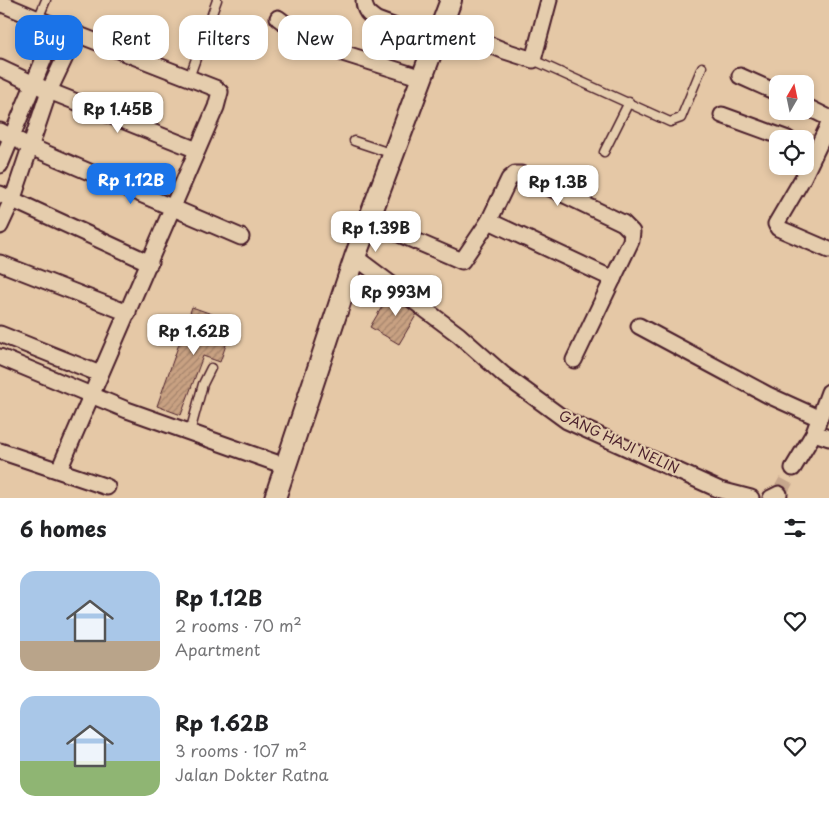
<!DOCTYPE html>
<html lang="en">
<head>
<meta charset="utf-8">
<style>
  body { margin:0; font-family:"Playpen Sans",sans-serif; background:#f2f2f2; color:#202124; height:100vh; display:flex; flex-direction:column; font-size:19px; white-space:nowrap }
  * { box-sizing:border-box; margin:0 }
  p { font-size:16px; color:#757577 }
  .icon { flex:none; width:28px; height:28px; fill:none; stroke:currentColor; stroke-width:2; stroke-linecap:round; stroke-linejoin:round }
  .map { position:relative; height:498px; overflow:hidden }
  .panel { display:flex; flex-direction:column; background:#fff; flex:1 }
  .panel>* { flex:none }
  .banner { position:absolute; left:15px; top:15px; width:500px; height:45px; display:flex; gap:10px }
  .needle { width:32px; rotate:9deg }
  .buttons { position:absolute; left:769px; top:75px; display:grid; gap:10px }
  .buttons a { display:grid; place-items:center; width:45px; height:45px; border-radius:10px; background:#fff; box-shadow:0 2px 8px #0003; font-size:25px }
  .price { position:absolute; translate:-50% -42px; padding:0 11px; border-radius:10px; background:#fff; color:#222; font-size:16px; line-height:32px; filter:drop-shadow(0 1px 2px #0008) }
  .price::after { content:''; position:absolute; left:50%; top:30px; width:15px; height:11px; margin-left:-8px; background:inherit; clip-path:polygon(0 0,100% 0,50% 100%) }
  .price.active { background:#1a73e8; color:#fff }
  ul { padding:0; list-style:none }
  li { display:flex; align-items:center; gap:15px; height:125px; padding:0 20px }
  li span { display:grid; place-items:center; flex:none; width:140px; height:100px; border-radius:15px; color:#555 }
  li>.icon { margin-inline-start:auto }
  span .icon { width:60px; height:60px; fill:#fffc; stroke-width:1 }
  li b { font-size:21px }
  h2 { display:flex; justify-content:space-between; align-items:center; height:60px; padding:0 20px; font-size:21px }
  .pill { padding:0 18px; border-radius:15px; background:#fff; box-shadow:0 2px 8px #0003; font-size:18px; line-height:45px }
  .pill.active { background:#1a73e8; color:#fff }
  .map>svg:first-child { display:block }
  .building { fill:url(#building-hatch); stroke:#4a1f2b }
  .lines { fill:none; stroke-linecap:round; stroke-linejoin:round }
  .minor-tunnel { stroke:#c6a68d; stroke-width:15; stroke-dasharray:15 8; stroke-linecap:butt }
  .service-casing { stroke:#4a1f2b; stroke-width:11 }
  .minor-casing { stroke:#4a1f2b; stroke-width:19 }
  .tertiary-casing { stroke:#4a1f2b; stroke-width:24 }
  .service { stroke:#e5cdad; stroke-width:8 }
  .minor { stroke:#e5cdad; stroke-width:15 }
  .tertiary { stroke:#e5cdad; stroke-width:20 }
  .labels { text-anchor:middle; stroke-width:4.5; stroke-linejoin:round; paint-order:stroke }
  .street-label { font-size:14px; fill:#4a1f2b; stroke:#e5cdad }
</style>
</head>
<body>
<div class="map">
<svg width="829" height="498" viewBox="0 0 829 498">
  <defs>
    <pattern id="building-hatch" width="6" height="6" patternUnits="userSpaceOnUse" patternTransform="scale(1.25)"><rect width="6" height="6" fill="#c8a182"/><path d="M-1 1l2-2M0 6l6-6M5 7l2-2" fill="none" stroke="#a4836b"/></pattern>
  </defs>
  <rect width="100%" height="100%" fill="#e5c8a6"/>
  <filter id="ink" filterUnits="userSpaceOnUse"><feTurbulence type="fractalNoise" baseFrequency=".02" numOctaves="2"/><feDisplacementMap in="SourceGraphic" scale="10" xChannelSelector="R" yChannelSelector="G"/><feConvolveMatrix kernelMatrix="1 2 1 2 8 2 1 2 1" color-interpolation-filters="sRGB"/></filter>
  <g filter="url(#ink)">
    <g class="building">
      <path d="M392 290 421 307 399 344 370 327Z"/>
      <path d="M192 307 234 322 220 362 203 356 181 415 157 406Z"/>
    </g>
    <g class="lines">
      <path class="minor-tunnel" d="M779 494 793 468"/>
      <g class="service-casing">
        <g id="service">
          <path d="M38 19 46 0"/>
          <path d="M533 60 670 122 681 118 702 67"/>
          <path d="M189 78 217 0"/>
          <path d="M354 141 393 154"/>
          <path d="M604 152 629 102"/>
          <path d="M190 432 203 384 211 368"/>
        </g>
      </g>
      <g class="minor-casing">
        <g id="minor">
          <path d="M364 0C364 11 369 15 377 20L436 42"/>
          <path d="M0 3 38 19 215 88 220 92 216 107 59 470"/>
          <path d="M278 18 311 43 422 78"/>
          <path d="M442 25 505 51 533 60 549 0"/>
          <path d="M0 68 49 91 197 150"/>
          <path d="M740 76 778 93"/>
          <path d="M805 106 829 118"/>
          <path d="M722 115 788 139"/>
          <path d="M829 124 803 178 776 224 778 228 829 250"/>
          <path d="M0 131 31 147 241 237"/>
          <path d="M0 165 57 27"/>
          <path d="M0 194 150 263"/>
          <path d="M369 221 462 261 489 221 509 179 515 174H521L623 223 632 232 631 241 574 360"/>
          <path d="M489 221 613 279"/>
          <path d="M0 226 13 198 49 91 76 34"/>
          <path d="M355 257 459 335 504 375 567 421 720 490 751 498"/>
          <path d="M0 263 128 313"/>
          <path d="M639 326 768 395 819 418"/>
          <path d="M0 334 100 374"/>
          <path d="M0 357 127 410 285 466"/>
          <path d="M814 433 829 438"/>
          <path d="M0 451 107 487"/>
          <path d="M793 468 814 433 829 392"/>
          <path d="M771 498 779 494"/>
        </g>
      </g>
      <g class="tertiary-casing">
        <path id="tertiary" d="M275 498 355 257 451 0"/>
      </g>
      <use href="#service" class="service"/>
      <use href="#minor" class="minor"/>
      <use href="#tertiary" class="tertiary"/>
    </g>
  </g>
  <g class="labels">
    <g class="street-label">
      <text transform="translate(619 442) rotate(25)" y="5">GANG HAJI NELIN</text>
    </g>
  </g>
</svg>
<div class="buttons">
<a><svg class="needle" viewBox="-14 -14 28 28"><path d="M0-13l5 13h-10z" fill="#e53935"/><path d="M0 13l5-13h-10z" fill="#757577"/></svg></a>
<a><svg class="icon" aria-label="locate" viewBox="0 0 24 24"><circle cx="12" cy="12" r="6"/><path d="M12 2v4M12 18v4M2 12h4M18 12h4"/></svg></a>
</div>
<b class="price" style="left:118px;top:134px">Rp 1.45B</b>
<b class="price active" style="left:131px;top:205px">Rp 1.12B</b>
<b class="price" style="left:558px;top:207px">Rp 1.3B</b>
<b class="price" style="left:376px;top:253px">Rp 1.39B</b>
<b class="price" style="left:396px;top:317px">Rp 993M</b>
<b class="price" style="left:194px;top:356px">Rp 1.62B</b>
<div class="banner">
<a class="pill active">Buy</a>
<a class="pill">Rent</a>
<a class="pill">Filters</a>
<a class="pill">New</a>
<a class="pill">Apartment</a>
</div>
</div>
<section class="panel">
<h2>6 homes<svg class="icon" aria-label="filters" viewBox="0 0 24 24"><path d="M4 7h16M4 17h16"/><circle cx="9" cy="7" r="2"/><circle cx="15" cy="17" r="2"/></svg></h2>
<ul>
<li><span style="background:linear-gradient(#a9c7e8 70%,#b9a48a 0)"><svg class="icon" aria-label="home" viewBox="0 0 24 24"><path d="M3 11l9-7 9 7M6 9v11h12V9"/></svg></span><div><b>Rp 1.12B</b><p>2 rooms · 70 m²</p><p>Apartment</p></div><svg class="icon" aria-label="heart" viewBox="0 0 24 24"><path d="M12 20l-8-8c-3-5 5-10 8-4 3-6 11-1 8 4z"/></svg></li>
<li><span style="background:linear-gradient(#a9c7e8 65%,#8fb573 0)"><svg class="icon" aria-label="home" viewBox="0 0 24 24"><path d="M3 11l9-7 9 7M6 9v11h12V9"/></svg></span><div><b>Rp 1.62B</b><p>3 rooms · 107 m²</p><p>Jalan Dokter Ratna</p></div><svg class="icon" aria-label="heart" viewBox="0 0 24 24"><path d="M12 20l-8-8c-3-5 5-10 8-4 3-6 11-1 8 4z"/></svg></li>
</ul>
</section>
</body>
</html>
